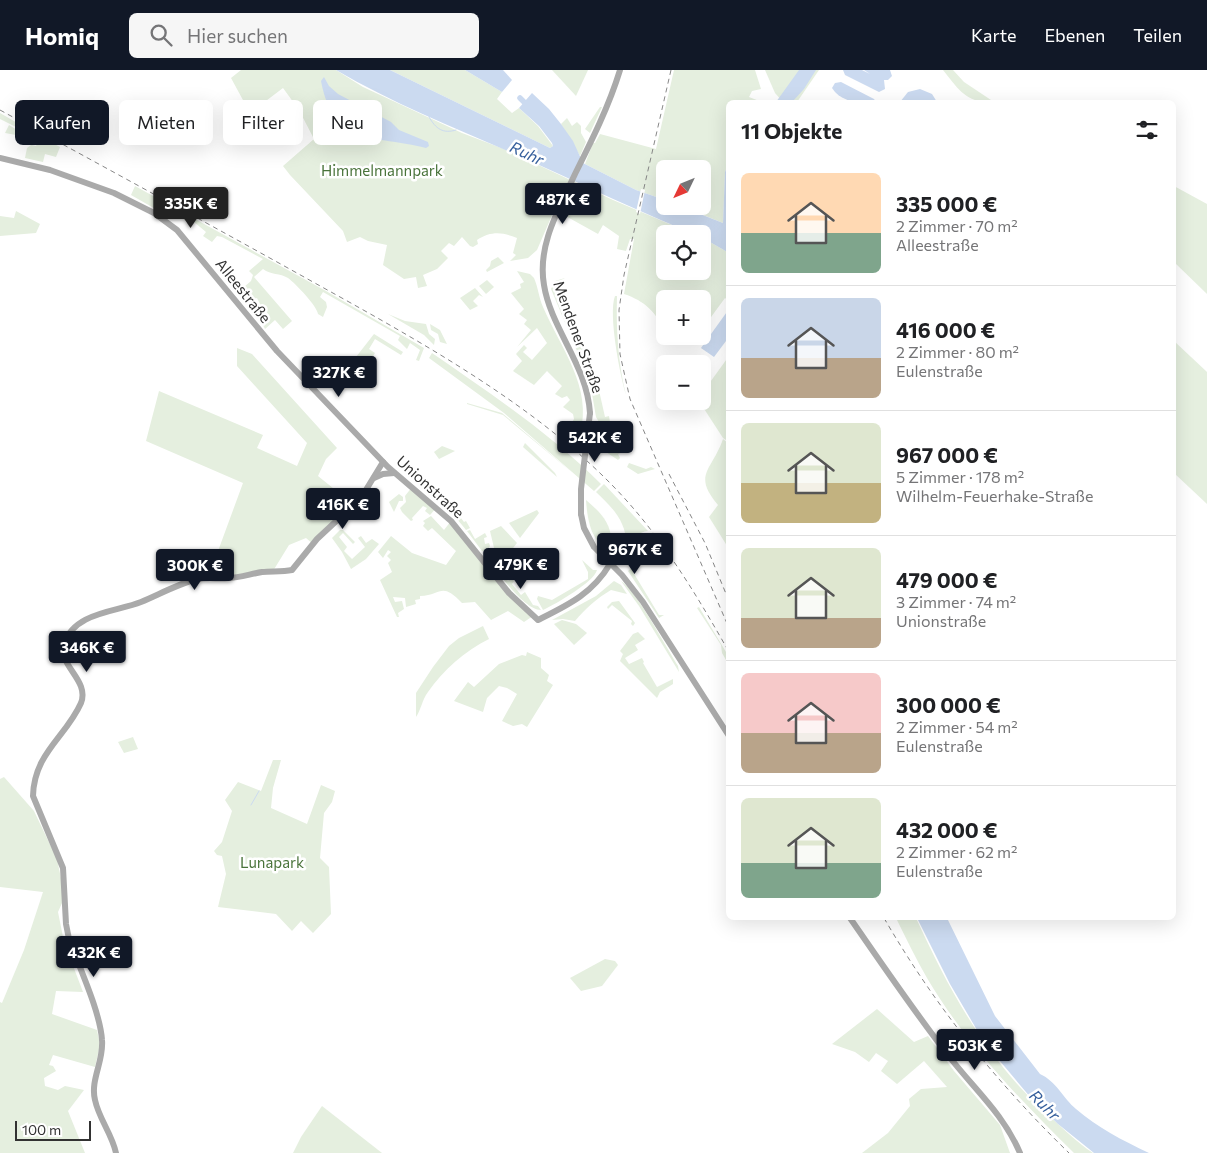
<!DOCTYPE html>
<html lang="de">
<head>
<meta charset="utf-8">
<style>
  body { margin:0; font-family:Commissioner,sans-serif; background:#f6f6f6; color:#202124; height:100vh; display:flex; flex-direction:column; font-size:19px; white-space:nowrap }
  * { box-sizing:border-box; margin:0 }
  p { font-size:16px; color:#757577 }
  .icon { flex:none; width:28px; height:28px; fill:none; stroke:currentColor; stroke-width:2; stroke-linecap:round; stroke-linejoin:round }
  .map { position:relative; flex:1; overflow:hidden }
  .side { position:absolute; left:726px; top:30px; width:450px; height:820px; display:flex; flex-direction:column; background:#fff; border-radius:8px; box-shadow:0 5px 20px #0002 }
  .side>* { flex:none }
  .guide { position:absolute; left:15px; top:30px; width:475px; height:45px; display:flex; gap:10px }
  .needle { width:32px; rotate:227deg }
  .tools { position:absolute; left:656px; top:90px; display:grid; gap:10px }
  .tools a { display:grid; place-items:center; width:55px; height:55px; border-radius:8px; background:#fff; box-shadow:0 5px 20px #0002; font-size:25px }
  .scale { position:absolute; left:15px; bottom:12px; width:76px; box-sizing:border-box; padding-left:5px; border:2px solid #323232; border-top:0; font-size:14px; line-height:18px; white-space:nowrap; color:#323232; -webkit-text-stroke:4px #fff; paint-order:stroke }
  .price { position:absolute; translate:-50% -42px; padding:0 11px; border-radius:5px; background:#111827; color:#fff; font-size:16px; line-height:32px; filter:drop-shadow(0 1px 2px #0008) }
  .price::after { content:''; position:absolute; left:50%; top:30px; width:15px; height:11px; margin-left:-8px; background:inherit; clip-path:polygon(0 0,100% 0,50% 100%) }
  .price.on { background:#222; color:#fff }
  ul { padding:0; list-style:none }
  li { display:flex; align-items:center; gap:15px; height:125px; padding:0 15px }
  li+li { border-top:1px solid #e0e0e0 }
  li span { display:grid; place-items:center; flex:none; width:140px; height:100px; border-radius:8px; color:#555 }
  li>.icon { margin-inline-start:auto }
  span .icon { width:60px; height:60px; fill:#fffc; stroke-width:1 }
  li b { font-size:21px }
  h2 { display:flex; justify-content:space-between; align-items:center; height:60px; padding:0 15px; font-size:21px }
  .pill { padding:0 18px; border-radius:8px; background:#fff; box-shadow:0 5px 20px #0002; font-size:18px; line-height:45px }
  .pill.on { background:#111827; color:#fff }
  header { display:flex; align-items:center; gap:30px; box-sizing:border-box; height:70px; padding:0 25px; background:#111827; color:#fff }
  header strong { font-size:24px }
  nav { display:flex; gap:28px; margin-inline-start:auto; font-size:18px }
  .search { width:350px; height:45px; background:#f6f6f6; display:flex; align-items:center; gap:12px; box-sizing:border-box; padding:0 18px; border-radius:8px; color:#757577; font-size:19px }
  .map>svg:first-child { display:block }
  .green { fill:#e5efdf }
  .water { fill:#cbdaf0 }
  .pier { fill:#fff }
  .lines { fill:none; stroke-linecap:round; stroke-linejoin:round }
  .stream { stroke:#cbdaf0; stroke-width:1 }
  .canal { stroke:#cbdaf0; stroke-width:5.5 }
  .major { stroke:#aaa; stroke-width:6 }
  .rail { stroke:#878787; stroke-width:1; stroke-dasharray:5 4; stroke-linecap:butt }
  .major-bridge { stroke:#aaa; stroke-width:6 }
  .labels { text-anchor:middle; stroke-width:5; stroke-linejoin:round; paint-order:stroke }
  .park-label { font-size:15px; fill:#49733a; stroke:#fff }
  .street-label { font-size:15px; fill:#323232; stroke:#fff }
  .water-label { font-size:16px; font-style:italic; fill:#37609d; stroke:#fff }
</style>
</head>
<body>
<header>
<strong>Homiq</strong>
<div class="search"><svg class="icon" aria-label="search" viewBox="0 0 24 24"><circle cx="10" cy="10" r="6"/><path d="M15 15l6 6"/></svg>Hier suchen</div>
<nav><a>Karte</a><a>Ebenen</a><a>Teilen</a></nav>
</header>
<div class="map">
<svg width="1207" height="1083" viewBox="0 0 1207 1083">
  <rect width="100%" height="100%" fill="#fff"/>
  <g class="green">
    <path d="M241 0H336L363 17 462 63 504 79 613 130 693 164H665V201H702L703 168 729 183V231L725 228 703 258 702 229H665V262C656 242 645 231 624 224L634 169H630L626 181 617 179 619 166 603 155 598 164 562 144 567 133 559 129 537 180 528 188 510 191 516 185 513 183 517 168C502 162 491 161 477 170L478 174 473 177 470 176 462 167 454 176 449 173 441 181 448 188 437 199 423 205 427 216 418 218 416 207 404 209 383 195 387 175 368 171 360 167 347 172 343 161 290 105 283 96 314 69 299 40 283 18 250 43 231 8Z"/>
    <path d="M390 0H465L502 22 497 29 512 43 519 38 538 56 553 76 550 78Z"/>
    <path d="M552 0H588L576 26Z"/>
    <path d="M674 0H755L761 19 752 21 749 27 762 32H729V91L725 102 723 153 681 136H702V99H665V130L636 120 585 94 593 73H595L600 64 656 79Z"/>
    <path d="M765 0H819L797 32H783L775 23Z"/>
    <path d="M943 0H953L964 12 994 32C966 33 960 21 943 0Z"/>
    <path d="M600 37H602L590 63 585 59Z"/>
    <path d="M0 43 40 66 32 75 36 76 41 67 60 77 56 87 45 84 43 92 25 88 27 78 31 75 17 70 16 65 5 63 9 55 17 60 18 58 0 49Z"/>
    <path d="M567 48 572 56 577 52 581 56V63L586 72 580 86 561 54Z"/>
    <path d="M135 116 326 221 424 278 419 291 416 290 420 280 410 273 407 279 398 270 400 266 323 222 320 227 326 232 327 237 323 247 318 244C317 236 296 214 288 208 280 203 271 205 263 199L254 207 292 251 283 259 275 250 265 259 261 251 269 245 264 239 265 237 261 236 257 228 252 230 247 225 249 222 244 217 251 211 253 205 249 201 263 189 222 167 217 166 212 172 203 166 206 162 194 152 191 155 181 147V143L163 134 159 141 131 125Z"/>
    <path d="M1174 116 1207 134V224L1174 192Z"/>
    <path d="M16 141 40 154 36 163 0 166V146L14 148Z"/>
    <path d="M498 187 504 193 487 202 486 200 490 196 491 191Z"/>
    <path d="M517 201 530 204 534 208C538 217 539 228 543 237 561 279 593 317 580 364L569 358 574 349 573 344 563 337 570 330 567 326 562 328 555 324 562 316 547 301 534 315 513 301 522 291 516 284 524 275 527 278 523 282 532 290 547 273 537 258 517 277 531 260 524 254 527 250 519 244 524 239 511 223 521 218 520 214 524 212Z"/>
    <path d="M565 208 555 214 591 293 589 295 594 308 596 307 605 347 609 346 610 352 617 351 620 362 600 366 598 376 599 352 596 347 590 312 551 219 555 211Z"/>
    <path d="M487 210 494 217 486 224 479 216Z"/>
    <path d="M475 218 483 227 479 225 473 231 478 236 470 240 460 228Z"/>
    <path d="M615 226H617C616 260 618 292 626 325 620 305 608 244 615 226Z"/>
    <path d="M388 244 405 251 426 254 429 264 435 269 434 275 424 265Z"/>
    <path d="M430 254 440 260 447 274 440 272 438 264 431 260Z"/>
    <path d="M374 264 403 282 401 285 375 269 369 279 375 283 369 292 371 294 367 298 356 287Z"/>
    <path d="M1174 271 1207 302V434L1174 403Z"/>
    <path d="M237 278 252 284 337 378 326 389 318 406 354 435 313 474 306 468 289 475 273 501 212 508 214 492 243 413 146 371 159 321 263 365 257 378 297 396 307 373 237 296Z"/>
    <path d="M432 283C491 324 550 363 601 414L594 421 504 343 429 288Z"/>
    <path d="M729 286V372L723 368 699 331H702L703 322Z"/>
    <path d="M467 334V333L502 343 575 405 503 345Z"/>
    <path d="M627 360 629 366 625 368 630 379 618 384 620 388 618 390 606 382 616 377H623L620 365H623L622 361Z"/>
    <path d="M723 369 729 374V479L709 447 718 435C692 404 712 401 723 369Z"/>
    <path d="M525 373 555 403 557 407 523 377Z"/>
    <path d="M442 376 455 381 439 389 434 382Z"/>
    <path d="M629 393 646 399 651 397 655 399 638 404 627 397Z"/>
    <path d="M604 414 648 461C638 461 633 471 626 478 628 453 613 438 596 422Z"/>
    <path d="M412 417 437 437 430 445 425 441 427 438 423 436 412 448 413 450 411 451 402 442 400 438 406 432 405 426Z"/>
    <path d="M399 424 403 427V431H399L394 442 389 432Z"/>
    <path d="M586 430C599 441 612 453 611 472L606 477C590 471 587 445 586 430Z"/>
    <path d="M456 432 458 433 454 439 464 452 466 451 470 458 466 460C460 451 447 443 456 432Z"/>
    <path d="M537 440 539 443 520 468 509 453Z"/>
    <path d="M431 446 444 460 451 451 533 546 524 552 508 541 491 550 475 532 462 533C441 511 442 525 420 526V529L415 530 416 534 406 537 405 528 393 527 395 532 402 531 404 539 398 543 399 547H397L380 510 392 502 388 493 391 490 387 486 391 482 388 480 383 488 378 482 391 466 412 483 446 495 456 481 432 458 428 461 423 456 425 453 423 451Z"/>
    <path d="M501 456 517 473 503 491 495 482 490 461Z"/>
    <path d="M340 460H343L355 472 353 474 343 463 339 467 347 477 344 481 352 489 365 477 358 468 361 466 366 473 372 469 379 474 366 489 351 499 342 482 332 468Z"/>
    <path d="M470 460 475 469 485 463 487 467 484 468 485 474 489 473 490 476 487 481H482L467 461Z"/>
    <path d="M493 490 498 492 495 495 508 511 511 508 514 511 512 514 521 525 525 522 533 535 538 536 541 540C525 540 501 506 491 494Z"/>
    <path d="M582 490 593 500H597C594 512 556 534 543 540L537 529 538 526 552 530 588 509V502Z"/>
    <path d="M634 496 636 500 633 502 659 545H664L659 548 628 501Z"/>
    <path d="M614 511 621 515 627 524 611 520C597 528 585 539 575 551L563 549 552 550 596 526Z"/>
    <path d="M621 511C636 520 666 577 678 596L679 602 639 536Z"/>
    <path d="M619 531 635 553 633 556 631 554 632 551 612 535 608 539 607 537 612 532Z"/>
    <path d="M699 537 729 587V595L722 583 721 575 697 538Z"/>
    <path d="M562 550 576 554 587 563 574 575 554 554Z"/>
    <path d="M483 556 489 569C465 581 443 600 428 622 422 630 421 640 416 647V623L433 597 449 576 459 568Z"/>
    <path d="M638 562 645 569 635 575 638 580 625 588 629 594 642 588 644 592 643 593 657 617 673 609V614L660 622 657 628 620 591 623 584 620 581 633 564Z"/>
    <path d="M527 582 541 588V598L549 605 547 611 553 615 527 657 522 654 513 656 502 651 517 624 507 618 499 616 487 628 483 642 454 631 468 612 474 617 499 594 522 585 526 586Z"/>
    <path d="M133 667 138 679 124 683 118 672Z"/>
    <path d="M273 690H281L273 718 271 738 307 754 321 715 335 721 332 732 324 743 320 788 329 797 331 844 313 863 301 851 292 861 276 844 218 837 226 804 222 786 217 785 214 781 222 772 232 741 225 730 238 712 261 721Z"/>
    <path d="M4 707 34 741 57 789 63 818 62 833 58 842 64 872 83 922 56 921 52 944 97 960 100 975 95 997 53 985 49 995 53 996 56 1001 44 1008 45 1016 58 1020 65 1016 84 1020 68 1041 85 1083H0V932L2 933 24 880 43 822 0 817V709Z"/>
    <path d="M896 848H916C949 920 987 990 1047 1044 1062 1057 1076 1072 1093 1083H1074C1020 1030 966 974 927 908 916 889 906 868 896 848Z"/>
    <path d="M605 889 615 891 618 895 602 916 581 921 570 908Z"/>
    <path d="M877 939 914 972 928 966 954 1001 1000 1055 1010 1083H862L888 1063 910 1036 909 1029 921 1019 947 1017 924 991 897 1014 881 1001 888 991 876 983 869 992 855 982 832 974Z"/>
    <path d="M322 1036 382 1083H293L301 1067Z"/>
  </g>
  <g class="water">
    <path d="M336 0H390L550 78 553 76 552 73 539 56 519 38 532 23 549 39 561 54 573 71 583 93 636 120 665 130V136H680L723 153 725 102 729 91V183L703 168 702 164C689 164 676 156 663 151 628 136 594 120 559 104 484 69 408 42 336 0Z"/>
    <path d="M465 0H503L512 10 502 22Z"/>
    <path d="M799 0H816L804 19 792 32H776Z"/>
    <path d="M843 0H862L870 4 864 0H890L892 6 888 10H884L885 19 879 22 845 5Z"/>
    <path d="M324 7 329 16 338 24 391 52 399 60 428 72 429 76 426 78C374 64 334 79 321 11Z"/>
    <path d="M841 12 874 29 876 32C861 33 841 33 832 18L835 13Z"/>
    <path d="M920 19 932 24 937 32H900L908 22Z"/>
    <path d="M729 239V267L714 287 701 278Z"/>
    <path d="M917 848H947L995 946 1040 1004C1056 1011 1063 1028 1076 1039 1098 1058 1122 1070 1149 1083H1094L1058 1054 1031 1028 984 972 950 914Z"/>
  </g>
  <path class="pier" d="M641 119 645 120 640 144 636 142Z"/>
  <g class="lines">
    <g class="stream">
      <path d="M429 47C436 59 443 64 456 60"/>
      <path d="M251 735 259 721"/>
    </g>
    <path class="canal" d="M520 28 529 37"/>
    <g class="major">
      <path d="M0 88 50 100 114 123 154 143 177 160 277 281 388 397 451 451 509 523 538 550C568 535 592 524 610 494"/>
      <path d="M590 343C587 295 551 259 544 215 537 175 559 139 575 104 592 70 609 36 620 0"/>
      <path d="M374 408 383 404 394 403"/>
      <path d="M581 444 584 458 594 477 622 505 643 532 729 666"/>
      <path d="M850 848C882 894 913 940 948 985 973 1018 1003 1043 1020 1083"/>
      <path d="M116 1083C112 1064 99 1049 95 1030 90 1010 104 991 102 970 100 941 79 897 69 869L66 854 63 798 33 726C34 683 66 667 81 633 90 610 57 595 64 574 74 542 116 542 141 532 160 524 178 514 197 509 208 507 218 509 228 508 239 508 250 504 262 502 272 501 282 502 292 500L317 469 361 428 383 392"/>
    </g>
    <g class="rail">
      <path d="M671 0 624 205 619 240 620 284 630 329 729 558"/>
      <path d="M0 40C104 97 209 154 313 212 414 268 531 332 612 415 660 464 695 522 729 582"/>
      <path d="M669 404 705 473 729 531"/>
      <path d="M884 848C935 936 996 1012 1069 1083"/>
    </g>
    <path class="major-bridge" d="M581 444V419L590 343"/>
  </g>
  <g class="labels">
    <g class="park-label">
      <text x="382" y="106">Himmelmannpark</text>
      <text x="272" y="798">Lunapark</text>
    </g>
    <g class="street-label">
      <text transform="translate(243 221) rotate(51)" y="5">Alleestraße</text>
      <text transform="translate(578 267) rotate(70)" y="5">Mendener Straße</text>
      <text transform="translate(430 417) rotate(42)" y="5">Unionstraße</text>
    </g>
    <g class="water-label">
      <text transform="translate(527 83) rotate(25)" y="6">Ruhr</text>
      <text transform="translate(1045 1035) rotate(45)" y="6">Ruhr</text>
    </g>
  </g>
</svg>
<div class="tools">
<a><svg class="needle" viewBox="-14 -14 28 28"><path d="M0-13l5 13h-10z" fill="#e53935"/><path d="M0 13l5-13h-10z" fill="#757577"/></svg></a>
<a><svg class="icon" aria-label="locate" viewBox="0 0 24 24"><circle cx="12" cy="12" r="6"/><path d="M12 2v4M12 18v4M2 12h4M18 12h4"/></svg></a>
<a>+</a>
<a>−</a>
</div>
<div class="scale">100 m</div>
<b class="price" style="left:563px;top:155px">487K €</b>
<b class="price on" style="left:191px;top:159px">335K €</b>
<b class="price" style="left:339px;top:328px">327K €</b>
<b class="price" style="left:595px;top:393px">542K €</b>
<b class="price" style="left:343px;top:460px">416K €</b>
<b class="price" style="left:635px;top:505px">967K €</b>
<b class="price" style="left:521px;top:520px">479K €</b>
<b class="price" style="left:195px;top:521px">300K €</b>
<b class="price" style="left:87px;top:603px">346K €</b>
<b class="price" style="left:94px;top:908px">432K €</b>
<b class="price" style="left:975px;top:1001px">503K €</b>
<div class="guide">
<a class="pill on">Kaufen</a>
<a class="pill">Mieten</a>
<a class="pill">Filter</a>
<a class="pill">Neu</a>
</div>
<section class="side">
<h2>11 Objekte<svg class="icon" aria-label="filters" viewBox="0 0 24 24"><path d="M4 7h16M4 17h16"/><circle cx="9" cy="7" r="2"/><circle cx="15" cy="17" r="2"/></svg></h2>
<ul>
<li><span style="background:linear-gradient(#ffd9b3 60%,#7fa58c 0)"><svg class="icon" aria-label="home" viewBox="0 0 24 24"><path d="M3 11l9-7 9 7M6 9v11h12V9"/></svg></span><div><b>335 000 €</b><p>2 Zimmer · 70 m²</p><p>Alleestraße</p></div></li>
<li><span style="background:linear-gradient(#c9d6e8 60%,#b9a48a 0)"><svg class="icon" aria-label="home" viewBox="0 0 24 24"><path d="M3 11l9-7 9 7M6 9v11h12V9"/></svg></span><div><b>416 000 €</b><p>2 Zimmer · 80 m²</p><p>Eulenstraße</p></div></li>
<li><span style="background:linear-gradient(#dfe7d0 60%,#c2b280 0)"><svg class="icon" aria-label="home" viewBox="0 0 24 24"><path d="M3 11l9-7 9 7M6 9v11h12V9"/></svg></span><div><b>967 000 €</b><p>5 Zimmer · 178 m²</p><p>Wilhelm-Feuerhake-Straße</p></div></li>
<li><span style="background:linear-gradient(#dfe7d0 70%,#b9a48a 0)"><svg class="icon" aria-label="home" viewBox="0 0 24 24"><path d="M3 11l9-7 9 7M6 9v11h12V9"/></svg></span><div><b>479 000 €</b><p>3 Zimmer · 74 m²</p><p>Unionstraße</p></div></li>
<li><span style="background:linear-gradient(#f6c9c9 60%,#b9a48a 0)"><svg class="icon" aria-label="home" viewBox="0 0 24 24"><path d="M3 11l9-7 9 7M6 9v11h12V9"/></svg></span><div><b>300 000 €</b><p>2 Zimmer · 54 m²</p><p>Eulenstraße</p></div></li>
<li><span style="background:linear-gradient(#dfe7d0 65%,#7fa58c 0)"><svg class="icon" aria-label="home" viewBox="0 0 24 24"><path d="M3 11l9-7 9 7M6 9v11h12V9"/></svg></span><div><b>432 000 €</b><p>2 Zimmer · 62 m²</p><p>Eulenstraße</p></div></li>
</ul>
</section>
</div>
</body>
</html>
